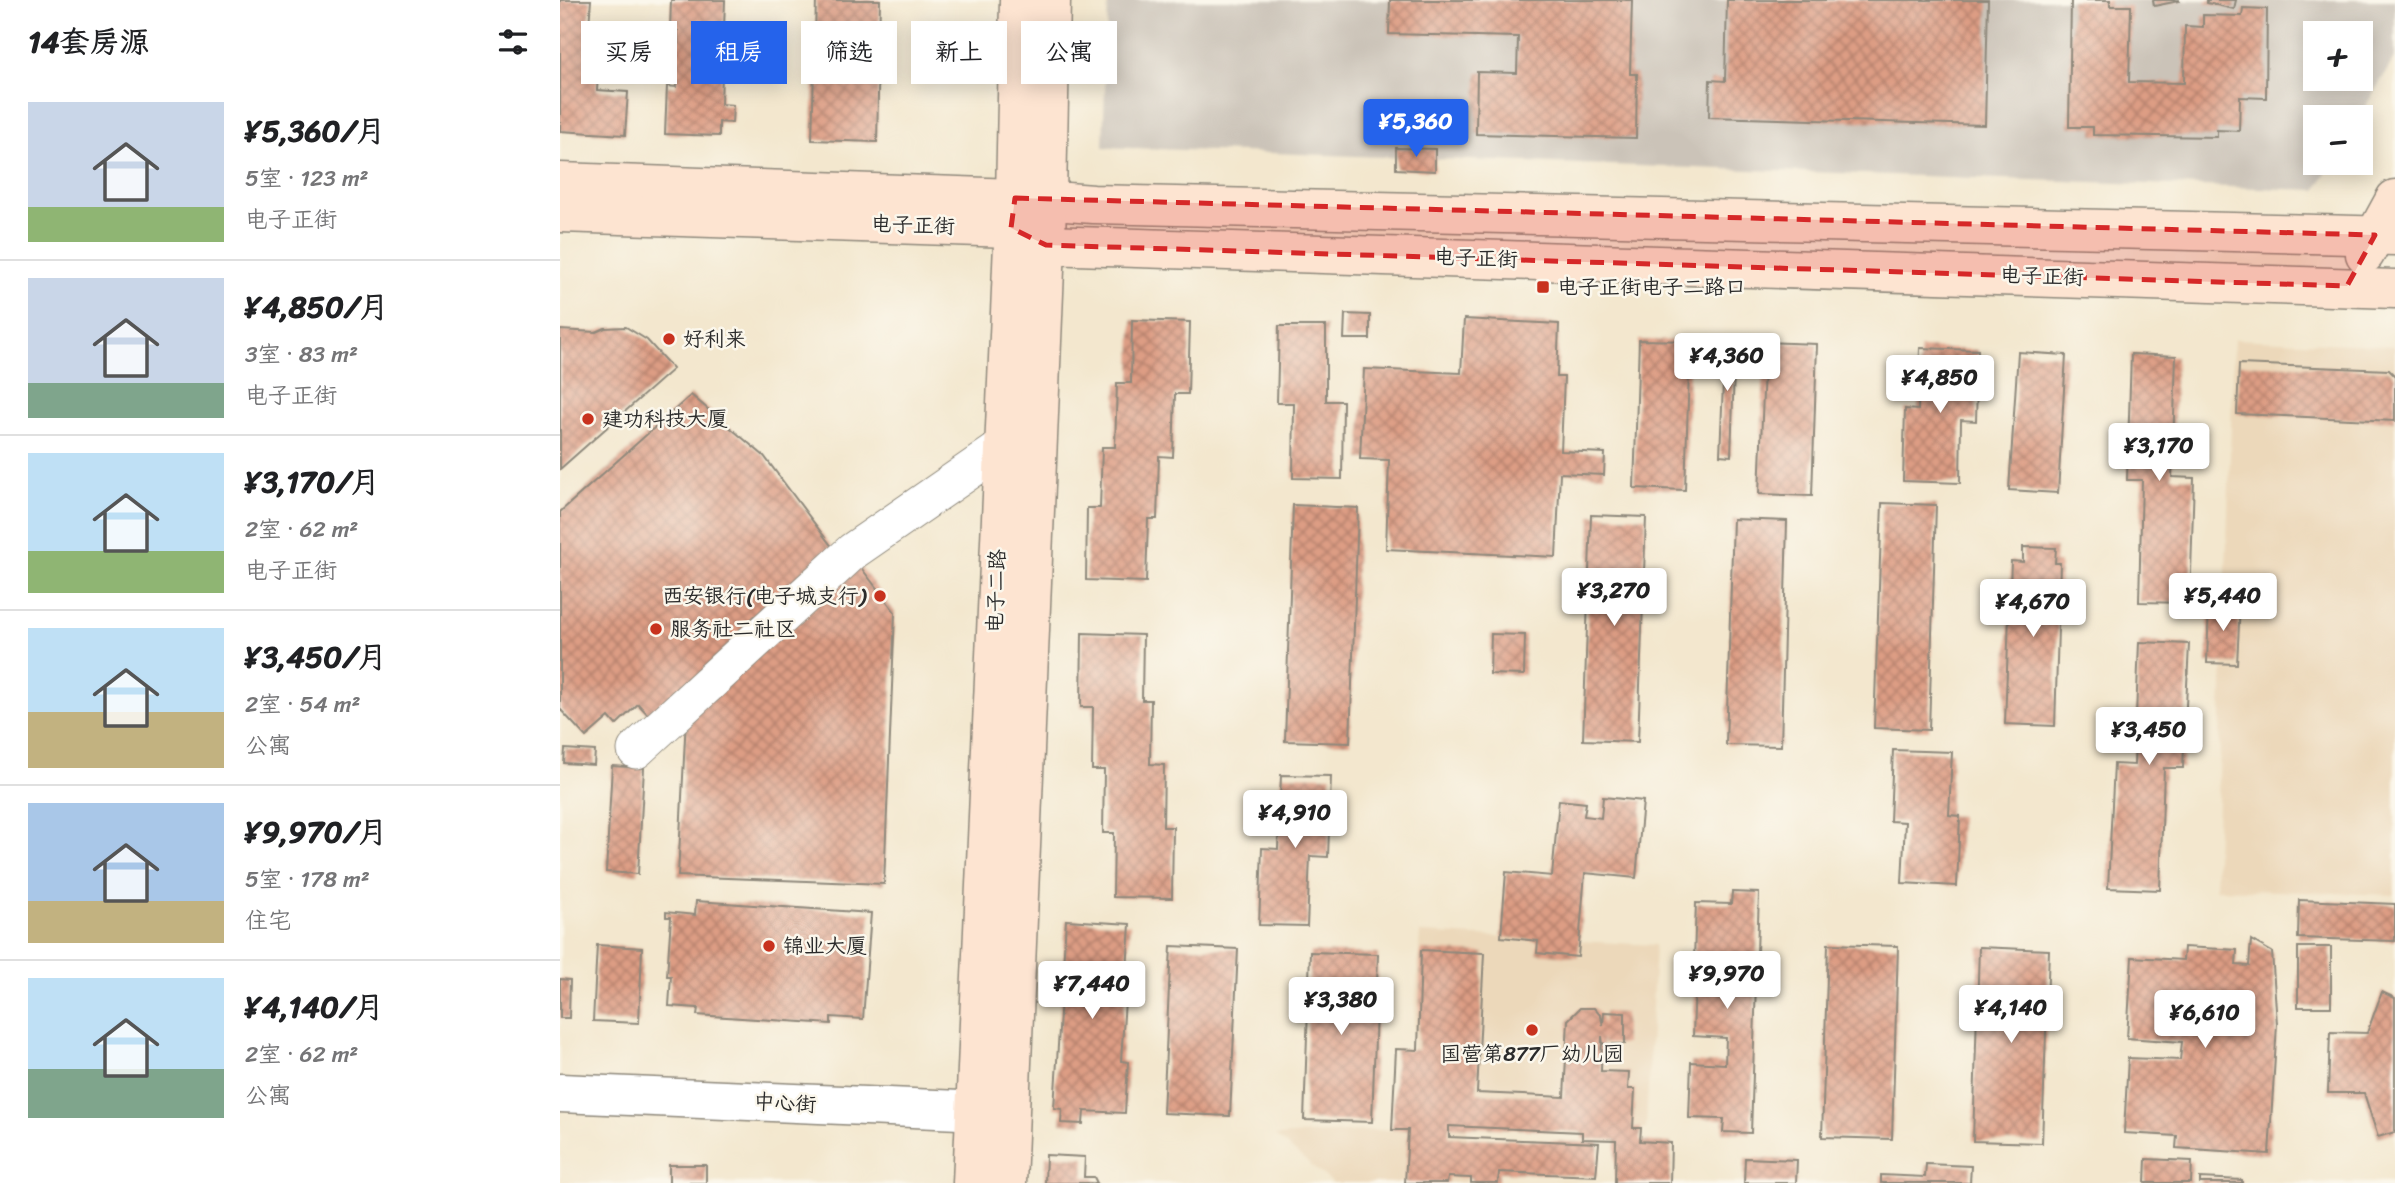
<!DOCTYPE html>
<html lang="zh">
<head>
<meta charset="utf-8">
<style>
  body { margin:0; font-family:Sriracha,"LXGW WenKai TC",sans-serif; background:#f2f2f2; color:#202124; height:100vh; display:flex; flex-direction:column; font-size:26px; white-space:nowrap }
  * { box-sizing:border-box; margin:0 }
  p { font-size:23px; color:#757577 }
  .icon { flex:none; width:38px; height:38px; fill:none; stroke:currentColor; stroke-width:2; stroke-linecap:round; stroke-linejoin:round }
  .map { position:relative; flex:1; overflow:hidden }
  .sheet { display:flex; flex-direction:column; background:#fff; width:560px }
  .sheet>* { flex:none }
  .top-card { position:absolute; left:21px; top:21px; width:665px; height:63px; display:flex; gap:14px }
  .buttons { position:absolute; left:1743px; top:21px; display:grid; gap:14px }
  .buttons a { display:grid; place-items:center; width:70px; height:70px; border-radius:0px; background:#fff; box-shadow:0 4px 18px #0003; font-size:35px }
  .price { position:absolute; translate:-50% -60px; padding:0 16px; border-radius:7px; background:#fff; color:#222; font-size:23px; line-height:46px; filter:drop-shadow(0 2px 4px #0008) }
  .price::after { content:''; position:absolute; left:50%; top:42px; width:21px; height:16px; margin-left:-10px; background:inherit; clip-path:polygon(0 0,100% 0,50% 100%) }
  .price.on { background:#2563eb; color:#fff }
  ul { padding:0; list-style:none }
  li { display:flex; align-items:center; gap:21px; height:175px; padding:0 28px }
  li+li { border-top:2px solid #e0e0e0 }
  li span { display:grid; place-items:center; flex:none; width:196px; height:140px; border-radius:0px; color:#555 }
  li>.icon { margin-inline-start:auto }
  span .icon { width:84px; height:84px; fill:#fffc; stroke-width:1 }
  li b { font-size:30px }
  h2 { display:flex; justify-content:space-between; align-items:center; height:84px; padding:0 28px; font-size:30px }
  .pill { padding:0 24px; border-radius:0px; background:#fff; box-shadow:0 4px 18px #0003; font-size:24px; line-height:63px }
  .pill.on { background:#2563eb; color:#fff }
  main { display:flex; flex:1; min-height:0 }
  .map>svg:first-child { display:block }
  .built { fill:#ecd8ba }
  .industrial { fill:#cbc3b8; fill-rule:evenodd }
  .building { fill:url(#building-cross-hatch) }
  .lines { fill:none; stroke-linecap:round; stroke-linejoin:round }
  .minor-casing { stroke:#8f897c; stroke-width:39 }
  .tertiary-casing { stroke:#8f897c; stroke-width:41 }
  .secondary-casing { stroke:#8f897c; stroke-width:41 }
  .minor { stroke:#fff; stroke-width:37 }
  .tertiary { stroke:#fff; stroke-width:38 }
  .secondary { stroke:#fde4d1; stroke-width:38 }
  .marked { fill:#d62828; fill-opacity:0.2; stroke:#d62828; stroke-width:5; stroke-dasharray:14 9; stroke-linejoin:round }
  .poi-dot { fill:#c8321e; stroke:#fbf7ec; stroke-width:2.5 }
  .labels { text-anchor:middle; stroke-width:5; stroke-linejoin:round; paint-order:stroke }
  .street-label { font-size:21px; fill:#2b2b2b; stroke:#fbf7ec }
  .poi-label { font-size:21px; fill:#2b2b2b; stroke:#fbf7ec; text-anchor:start }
</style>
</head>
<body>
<main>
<section class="sheet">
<h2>14套房源<svg class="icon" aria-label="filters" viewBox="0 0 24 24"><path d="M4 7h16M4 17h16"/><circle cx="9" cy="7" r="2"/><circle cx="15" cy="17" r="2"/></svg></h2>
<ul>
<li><span style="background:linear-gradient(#c9d6e8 75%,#8fb573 0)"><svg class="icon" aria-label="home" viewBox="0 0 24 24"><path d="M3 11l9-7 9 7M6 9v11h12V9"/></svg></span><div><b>¥5,360/月</b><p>5室 · 123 m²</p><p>电子正街</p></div></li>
<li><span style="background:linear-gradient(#c9d6e8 75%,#7fa58c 0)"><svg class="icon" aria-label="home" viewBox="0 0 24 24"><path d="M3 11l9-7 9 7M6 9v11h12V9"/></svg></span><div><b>¥4,850/月</b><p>3室 · 83 m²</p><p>电子正街</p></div></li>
<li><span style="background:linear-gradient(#bfe0f5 70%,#8fb573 0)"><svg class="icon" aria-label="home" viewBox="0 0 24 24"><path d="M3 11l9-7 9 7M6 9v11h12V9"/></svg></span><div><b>¥3,170/月</b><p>2室 · 62 m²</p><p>电子正街</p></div></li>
<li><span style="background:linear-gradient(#bfe0f5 60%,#c2b280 0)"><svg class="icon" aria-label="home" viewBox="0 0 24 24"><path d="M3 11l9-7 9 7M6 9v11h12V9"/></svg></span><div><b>¥3,450/月</b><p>2室 · 54 m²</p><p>公寓</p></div></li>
<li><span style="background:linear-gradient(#a9c7e8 70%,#c2b280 0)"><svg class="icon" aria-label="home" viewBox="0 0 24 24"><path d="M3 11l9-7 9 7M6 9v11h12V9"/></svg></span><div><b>¥9,970/月</b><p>5室 · 178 m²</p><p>住宅</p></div></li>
<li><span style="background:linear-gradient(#bfe0f5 65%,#7fa58c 0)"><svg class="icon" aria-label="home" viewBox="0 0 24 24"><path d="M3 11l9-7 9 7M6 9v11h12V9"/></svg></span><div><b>¥4,140/月</b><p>2室 · 62 m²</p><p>公寓</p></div></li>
</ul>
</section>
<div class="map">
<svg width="1835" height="1183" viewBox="0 0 1835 1183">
  <defs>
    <pattern id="building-cross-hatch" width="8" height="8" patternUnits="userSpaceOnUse" patternTransform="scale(1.75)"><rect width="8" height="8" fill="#dd9d84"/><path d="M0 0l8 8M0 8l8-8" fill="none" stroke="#b3806c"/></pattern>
  </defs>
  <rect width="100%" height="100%" fill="#fbf7ec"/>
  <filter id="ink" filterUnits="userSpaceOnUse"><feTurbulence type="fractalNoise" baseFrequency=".0143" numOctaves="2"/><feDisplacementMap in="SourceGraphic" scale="14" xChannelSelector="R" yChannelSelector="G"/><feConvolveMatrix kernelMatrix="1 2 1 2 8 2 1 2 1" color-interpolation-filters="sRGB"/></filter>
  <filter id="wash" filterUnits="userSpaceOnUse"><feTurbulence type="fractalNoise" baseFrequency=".00686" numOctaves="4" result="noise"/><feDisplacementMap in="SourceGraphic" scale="28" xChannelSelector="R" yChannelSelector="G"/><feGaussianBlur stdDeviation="1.57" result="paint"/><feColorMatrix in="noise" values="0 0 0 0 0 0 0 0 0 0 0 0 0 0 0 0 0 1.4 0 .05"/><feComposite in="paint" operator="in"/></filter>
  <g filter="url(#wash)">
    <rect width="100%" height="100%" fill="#f3e7ce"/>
    <g class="built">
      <path d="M1674 339 1835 346V895L1655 889Z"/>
      <path d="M860 933 1095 945 1086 1129 848 1116Z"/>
      <path d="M907 1125V1183H773L715 1136Z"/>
    </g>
    <path class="industrial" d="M548 0H1835V57L1799 117H1755V163H1772L1756 190 543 147ZM1755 33H1801V79H1755Z"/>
    <g id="blocks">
      <g class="building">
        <path d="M0 0H31L29 26 40 27 39 41H29L28 75 38 76 37 90 68 92 65 135 0 131Z"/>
        <path d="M111 0H165L164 29 176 30 175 45H163L161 104 173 105 172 123 159 122V136L105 134 107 86 116 87 117 75 107 74 109 43H118V31H110Z"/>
        <path d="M256 0H320L317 142 252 140Z"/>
        <path d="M830 0H1072L1070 74H1077L1076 138 916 134 917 72 957 73 958 37 829 34Z"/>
        <path d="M1167 0H1428L1425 125 1149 117 1150 80 1165 81Z"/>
        <path d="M1511 0H1550V6H1571L1569 82 1624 83 1625 26 1643 27V15L1682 16 1683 8 1707 9 1706 98 1680 97 1679 131 1657 130V137L1533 135V127H1509Z"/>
        <path d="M1593 0H1619V1L1594 6Z"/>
        <path d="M1647 0H1676L1674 9 1647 3Z"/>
        <path d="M836 148 875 149V171L836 169Z"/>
        <path d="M785 314 810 315V339H784Z"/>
        <path d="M904 319 999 324 997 377H1004L1001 451 1045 453 1044 475 1000 473 996 557 826 549 829 460 800 459 804 369 901 373Z"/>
        <path d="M572 320 630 322 628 394H615L613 457 599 456 597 519H588L586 582 526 580 527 508H540L542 447H555L557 383H571Z"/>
        <path d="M719 326H766V401H783L782 479 733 478 734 403H717Z"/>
        <path d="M66 327 87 340 113 369 0 469V330L36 332 45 328Z"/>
        <path d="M1079 340 1130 341 1125 490 1074 488Z"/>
        <path d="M1154 342 1175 343 1171 456 1160 455 1164 360 1154 359Z"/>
        <path d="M1205 342 1257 344 1252 496 1199 494Z"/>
        <path d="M1360 348 1418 350 1416 421 1401 420 1400 483 1343 481 1345 409 1358 410Z"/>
        <path d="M1458 352 1506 355 1498 493 1449 490Z"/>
        <path d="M1571 354 1616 356 1612 477 1634 478 1630 603 1579 602 1582 480H1567Z"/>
        <path d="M1679 364 1829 370 1835 376V421L1677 414Z"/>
        <path d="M131 395 204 456 275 551 93 720 78 704 56 725 49 717 26 737 0 709V512Z"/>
        <path d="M1322 503 1376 505 1369 730 1314 728Z"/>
        <path d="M733 505 798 508 790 743 725 741Z"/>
        <path d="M1031 515 1086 517 1078 742 1023 740Z"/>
        <path d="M1173 519 1227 521 1221 746 1166 745Z"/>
        <path d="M1463 547 1496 548 1495 563H1500L1495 726 1445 724 1451 561 1463 562Z"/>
        <path d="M299 565 335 612 324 884 118 876 126 718Z"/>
        <path d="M1649 603 1680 604 1677 664 1647 663Z"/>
        <path d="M522 633 583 635 582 700H591L590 764 604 765 603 827H613L612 898 553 897 554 833H543L544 770H532L533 707H521Z"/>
        <path d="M931 634 965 635 964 675 930 674Z"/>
        <path d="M1579 642 1629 644 1623 768H1604L1600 890 1548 888 1554 764 1574 765Z"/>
        <path d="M5 749 35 751 34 765 4 763Z"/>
        <path d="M1333 750 1392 752 1389 815 1400 816 1397 886 1342 883 1345 822 1330 821Z"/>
        <path d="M52 766 84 768 78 874 46 872Z"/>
        <path d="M721 775 771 776 768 857 750 856 747 926 699 925 702 848 718 849Z"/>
        <path d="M1043 797 1083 801 1076 878 1025 873 1018 957 977 953 978 941 941 937 946 872 992 876 999 800 1026 803 1024 816 1041 818Z"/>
        <path d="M1172 892 1199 893 1191 1133 1163 1132 1164 1119 1129 1118 1131 1062 1165 1064 1166 1038 1133 1036 1135 983 1166 984 1167 960 1134 959 1136 903 1171 904Z"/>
        <path d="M1739 900 1835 904V941L1738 938Z"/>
        <path d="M136 901 311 913 303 1019 271 1017V1024L137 1015 138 1008 109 1006 111 976H107L111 917H106V912L135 915Z"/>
        <path d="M506 920 570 924 561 1061 568 1062 565 1113 524 1111 523 1124 501 1123 502 1109 494 1108Z"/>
        <path d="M1691 940 1712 952 1717 1024 1709 1154 1616 1148 1617 1136 1564 1133 1568 1058 1620 1060 1622 1042 1567 1038 1572 957 1623 960 1624 947 1661 949 1677 950 1676 965 1689 966Z"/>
        <path d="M1268 944 1338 946 1332 1139 1262 1137Z"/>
        <path d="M37 945 82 948 79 1023 33 1021Z"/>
        <path d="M611 946 678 949 670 1116 603 1113Z"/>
        <path d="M1419 947 1489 950 1482 1143 1413 1141Z"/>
        <rect x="1738" y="947" width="33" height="60"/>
        <path d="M861 950 924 953 917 1093 1004 1097 1008 1020 1020 1008H1034L1041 1016 1043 1026 1044 1012 1065 1013V1044H1043L1042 1036 1041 1071 1069 1072 1068 1089H1075L1073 1128H1081L1080 1141 1111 1143 1110 1183H1055L1056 1140 1022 1139V1132L889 1126V1137L1039 1143 1036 1176 939 1172 938 1183H911V1178L888 1177 887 1183H845L848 1130H832L836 1049 858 1050Z"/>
        <path d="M750 952 818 954 812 1122 744 1120Z"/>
        <path d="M0 979 10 980 9 1018H0Z"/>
        <path d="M1822 992 1835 998V1132L1818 1137 1804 1093H1768L1770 1032 1807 1033Z"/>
        <path d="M486 1155 525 1157 524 1177H534L537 1183H485Z"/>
        <path d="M1185 1158 1237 1160 1236 1183H1184Z"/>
        <path d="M1586 1159 1632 1161 1631 1183H1585Z"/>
        <path d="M1366 1164 1411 1166 1410 1183H1321V1175L1365 1177Z"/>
        <rect x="109" y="1165" width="37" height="18"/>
        <path d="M1640 1178 1682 1180V1183H1640Z"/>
      </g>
    </g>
  </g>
  <g filter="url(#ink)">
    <use href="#blocks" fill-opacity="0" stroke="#8f897c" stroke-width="2"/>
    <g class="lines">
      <g class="minor-casing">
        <path id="minor" d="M76 750 293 551 442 448"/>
      </g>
      <g class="tertiary-casing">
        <path id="tertiary" d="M0 1093 447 1112"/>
      </g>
      <g class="secondary-casing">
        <g id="secondary">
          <path d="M0 182 455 198 533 204 1835 236"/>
          <path d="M0 213 451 228 486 245 1835 289"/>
          <path d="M1805 254 1835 199"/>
          <path d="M412 1183 455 198 459 0"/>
          <path d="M447 1183 486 245 491 0"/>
        </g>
      </g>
      <use href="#minor" class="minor"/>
      <use href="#tertiary" class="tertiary"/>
      <use href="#secondary" class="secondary"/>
    </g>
  </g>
  <path class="marked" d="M455 198 1815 235 1787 286 486 245 451 228Z"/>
  <g class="poi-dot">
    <rect x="976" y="280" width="14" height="14" rx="3.5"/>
    <circle cx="109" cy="339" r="7"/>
    <circle cx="28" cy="419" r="7"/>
    <circle cx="320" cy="596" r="7"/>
    <circle cx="96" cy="629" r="7"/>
    <circle cx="209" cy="946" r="7"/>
    <circle cx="972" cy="1030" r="7"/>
  </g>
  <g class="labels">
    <g class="street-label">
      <text transform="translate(353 225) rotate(2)" y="7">电子正街</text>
      <text transform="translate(916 258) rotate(2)" y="7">电子正街</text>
      <text transform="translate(1482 276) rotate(2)" y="7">电子正街</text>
      <text transform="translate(436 591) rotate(-88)" y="7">电子二路</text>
      <text transform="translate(225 1103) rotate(3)" y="7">中心街</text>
    </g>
    <g class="poi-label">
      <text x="997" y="294">电子正街电子二路口</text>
      <text x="123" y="346">好利来</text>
      <text x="42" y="426">建功科技大厦</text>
      <text x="306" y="603" text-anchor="end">西安银行(电子城支行)</text>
      <text x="110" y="636">服务社二社区</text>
      <text x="223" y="953">锦业大厦</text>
      <text x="972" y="1061" text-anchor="middle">国营第877厂幼儿园</text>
    </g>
  </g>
</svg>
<div class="buttons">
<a>+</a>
<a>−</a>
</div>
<b class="price on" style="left:856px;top:159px">¥5,360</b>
<b class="price" style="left:1167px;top:393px">¥4,360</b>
<b class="price" style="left:1380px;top:415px">¥4,850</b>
<b class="price" style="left:1599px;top:483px">¥3,170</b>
<b class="price" style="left:1054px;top:628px">¥3,270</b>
<b class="price" style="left:1663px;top:633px">¥5,440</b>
<b class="price" style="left:1473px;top:639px">¥4,670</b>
<b class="price" style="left:1589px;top:767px">¥3,450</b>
<b class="price" style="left:735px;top:850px">¥4,910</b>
<b class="price" style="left:1167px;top:1011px">¥9,970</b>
<b class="price" style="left:532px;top:1021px">¥7,440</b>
<b class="price" style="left:781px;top:1037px">¥3,380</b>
<b class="price" style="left:1451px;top:1045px">¥4,140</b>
<b class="price" style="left:1645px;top:1050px">¥6,610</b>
<div class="top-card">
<a class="pill">买房</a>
<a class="pill on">租房</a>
<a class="pill">筛选</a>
<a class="pill">新上</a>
<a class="pill">公寓</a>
</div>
</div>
</main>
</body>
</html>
